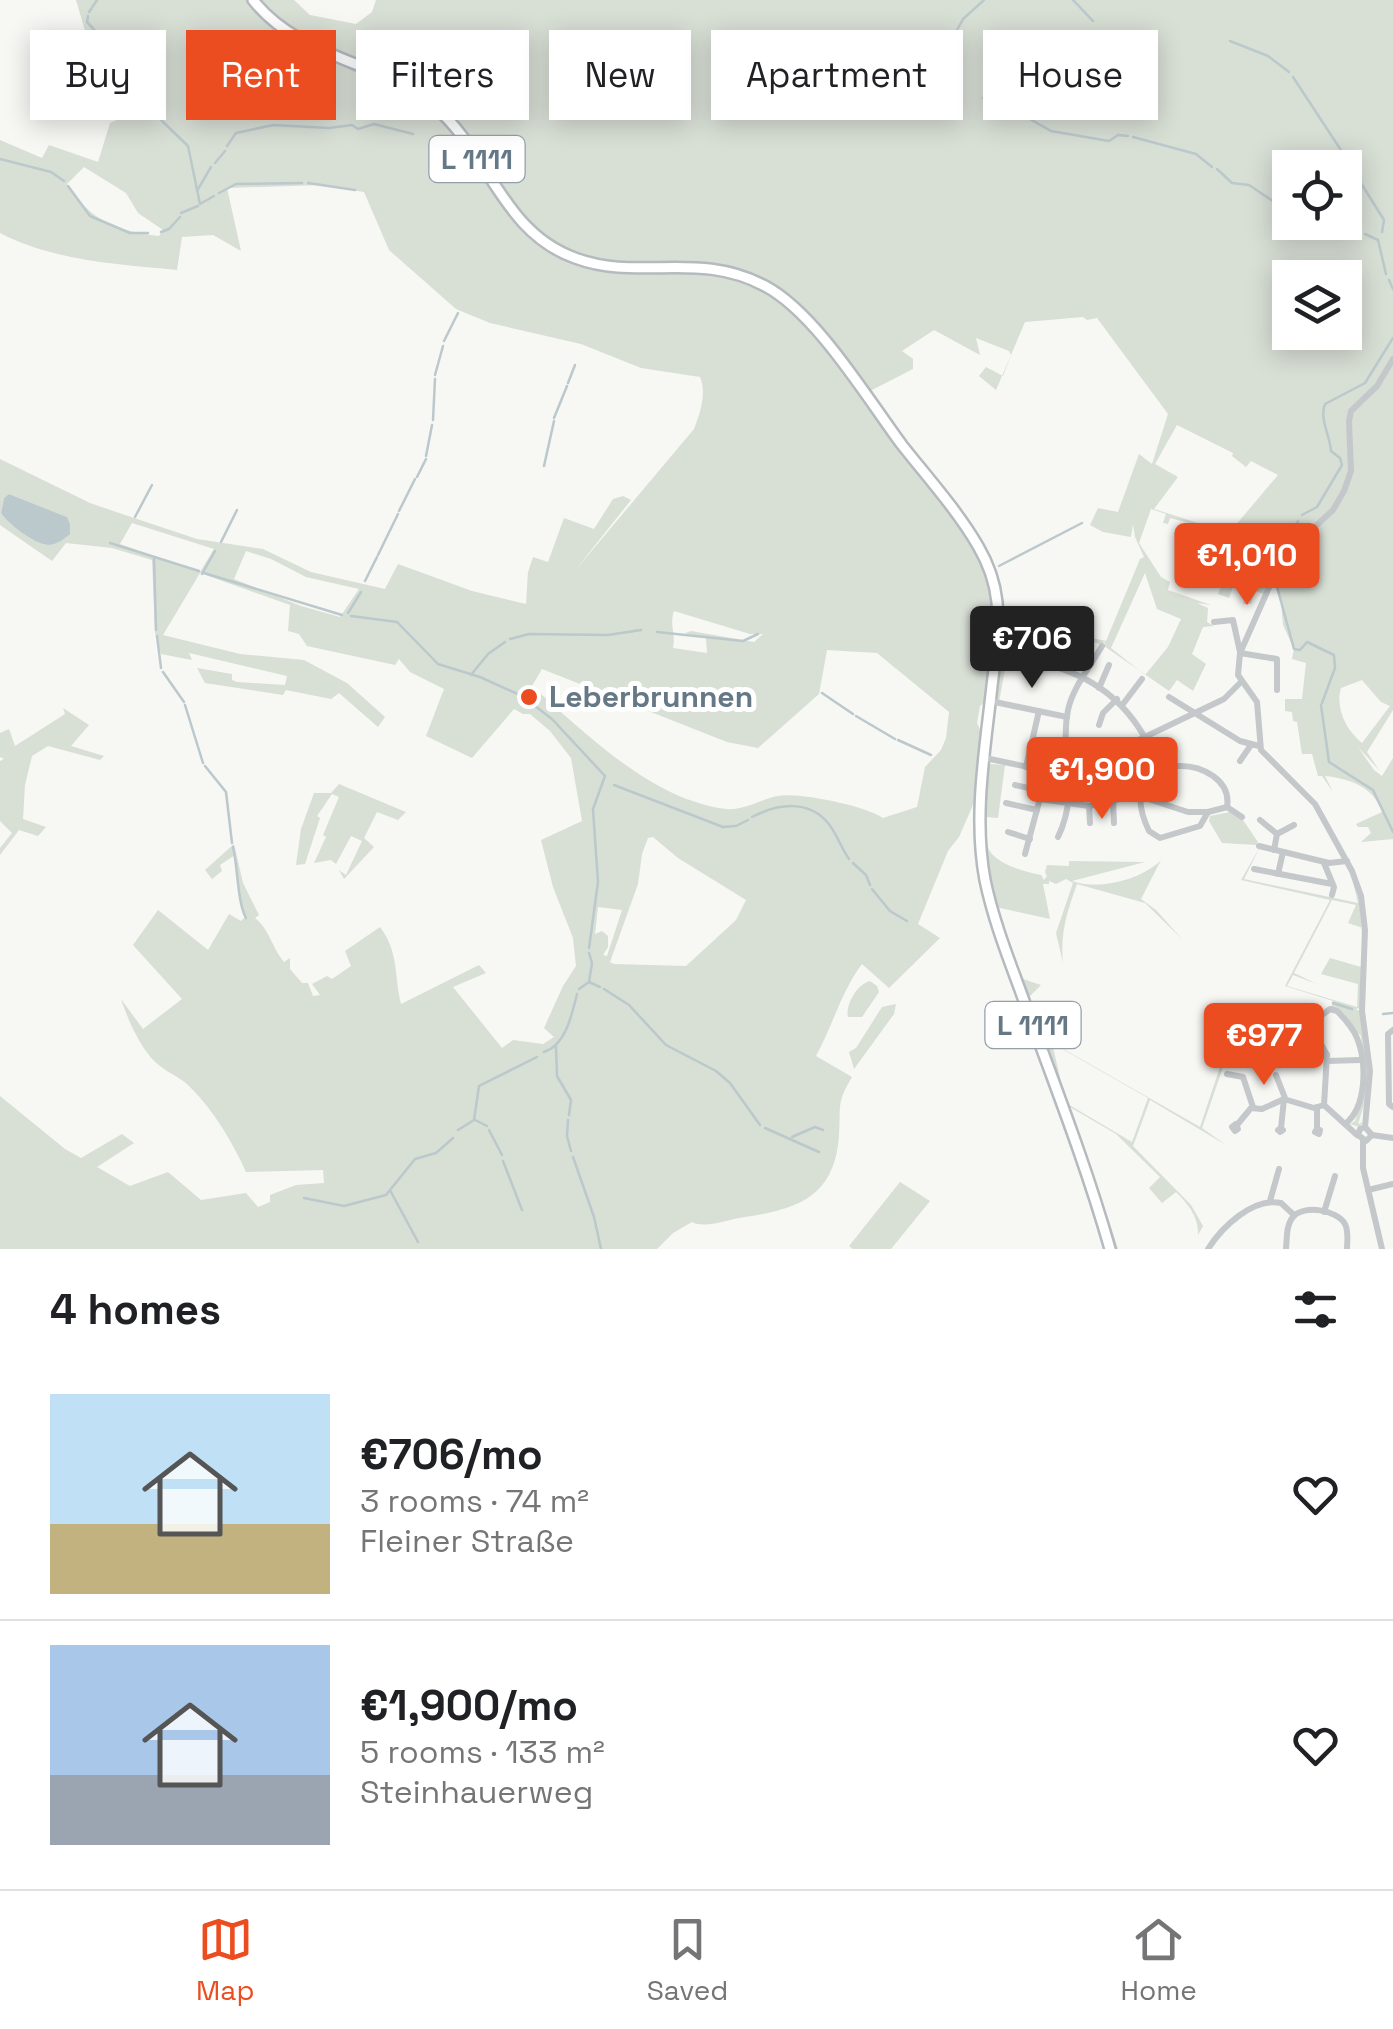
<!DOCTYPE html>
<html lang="en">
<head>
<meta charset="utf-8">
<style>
  body { margin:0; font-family:"Space Grotesk",sans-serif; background:#f6f6f6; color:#202124; height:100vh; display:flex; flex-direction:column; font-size:38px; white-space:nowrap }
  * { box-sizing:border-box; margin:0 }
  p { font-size:32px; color:#757577 }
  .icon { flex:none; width:55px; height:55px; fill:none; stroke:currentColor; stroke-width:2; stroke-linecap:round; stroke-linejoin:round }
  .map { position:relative; height:1249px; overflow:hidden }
  .sheet { display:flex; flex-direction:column; background:#fff; flex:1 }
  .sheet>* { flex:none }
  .top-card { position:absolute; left:30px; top:30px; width:1335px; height:90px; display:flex; gap:20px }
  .fabs { position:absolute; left:1272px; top:150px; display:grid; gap:20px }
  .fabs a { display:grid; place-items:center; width:90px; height:90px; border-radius:0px; background:#fff; box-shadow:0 5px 25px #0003; font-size:50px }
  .price { position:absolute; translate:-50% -85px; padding:0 22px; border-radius:10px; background:#eb4c20; color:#fff; font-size:32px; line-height:65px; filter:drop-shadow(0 2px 5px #0008) }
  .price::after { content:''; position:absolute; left:50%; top:60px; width:30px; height:22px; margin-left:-15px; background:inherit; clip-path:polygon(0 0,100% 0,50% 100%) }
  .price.on { background:#222; color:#fff }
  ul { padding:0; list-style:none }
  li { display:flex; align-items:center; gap:30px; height:250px; padding:0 50px }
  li+li { border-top:2px solid #e0e0e0 }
  li span { display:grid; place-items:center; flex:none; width:280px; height:200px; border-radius:0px; color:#555 }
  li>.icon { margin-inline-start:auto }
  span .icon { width:120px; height:120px; fill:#fffc; stroke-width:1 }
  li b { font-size:42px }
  h2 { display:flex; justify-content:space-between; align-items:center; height:120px; padding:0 50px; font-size:42px }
  .tag { padding:0 35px; border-radius:0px; background:#fff; box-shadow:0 5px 25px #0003; font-size:35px; line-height:90px }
  .tag.on { background:#eb4c20; color:#fff }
  .tabs { display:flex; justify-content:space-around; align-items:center; height:140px; border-top:2px solid #e0e0e0; background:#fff; font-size:28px; color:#757577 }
  .tabs a { display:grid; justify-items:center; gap:5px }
  .tabs .on { color:#eb4c20 }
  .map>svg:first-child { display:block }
  .green { fill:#d8dfd5; fill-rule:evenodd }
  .water { fill:#bbc8cc }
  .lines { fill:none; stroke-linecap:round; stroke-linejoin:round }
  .stream { stroke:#bbc8cc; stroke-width:2.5 }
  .major-casing { stroke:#b5babe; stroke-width:14 }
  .minor { stroke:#c4c8cb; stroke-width:6 }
  .major { stroke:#fff; stroke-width:9 }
  .poi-dot { fill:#eb4c20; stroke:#fff; stroke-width:4 }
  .labels { text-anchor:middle; stroke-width:10; stroke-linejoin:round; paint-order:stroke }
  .shield { fill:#fff; stroke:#93a0aa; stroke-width:2.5 }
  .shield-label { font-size:28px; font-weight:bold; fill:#657886 }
  .poi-label { font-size:30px; font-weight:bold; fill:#657886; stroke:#fff; text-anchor:start }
</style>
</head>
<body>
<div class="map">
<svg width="1393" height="1249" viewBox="0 0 1393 1249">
  <rect width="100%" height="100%" fill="#f7f7f4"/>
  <g class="green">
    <path d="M76 0H294L310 15 356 24 372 12 376 0H1393V710L1367 752 1379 770 1358 747 1374 770 1382 776 1393 758V839L1361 842 1371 833 1368 827H1358L1356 824 1382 812C1373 786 1350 779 1325 776L1333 792 1322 776H1318L1312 754H1302L1297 722 1293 721 1292 712 1285 711V699H1302L1306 663 1292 659 1294 649 1283 625 1281 601 1273 582 1278 568 1299 541 1294 540 1274 570 1259 564 1256 571 1270 580 1264 594 1255 591 1251 604H1243L1248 580 1237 575 1229 598 1218 594 1233 557 1227 535 1208 529 1199 552 1190 548 1197 525 1170 518 1168 524 1163 523 1166 514 1151 509 1139 543 1161 577 1170 582 1168 590 1211 605 1197 603 1208 608 1207 622 1214 626 1203 627 1192 654 1206 664 1193 691 1177 680 1169 691 1104 646 1105 642 1100 644 1013 625 999 702 991 701C994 670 1002 638 999 607 992 526 906 458 865 392L862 394C900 443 978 528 992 586 1001 623 993 664 986 701L980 706 977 723 984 739 976 798 959 837 948 851 918 924 940 938 889 988 862 964C841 992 833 1025 816 1056L852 1077C836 1104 841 1105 839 1135 835 1196 799 1209 745 1217 729 1219 706 1229 692 1222L673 1233 657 1249H0V1096L65 1149 81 1158 122 1134 134 1143 97 1167 130 1186 168 1172 201 1200 246 1193 258 1207 270 1202V1195L296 1185 324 1183 323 1170 246 1172C233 1143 214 1111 191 1088 182 1078 170 1074 160 1066 142 1053 128 1020 121 999L143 1029 182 999 133 945 158 910 208 950 229 914 241 921 245 917 241 907 235 855 220 865 222 871 212 879 205 870 234 844 243 883 259 915 255 918C270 930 272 948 284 962L290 958V969L302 983H308L313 996 320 995 312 984 327 976 332 979 351 966 345 951 380 927C399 952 394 975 401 1004L479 965 486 973 453 987 502 1048 513 1040 543 1044 554 1037 544 1028 563 986 576 966 573 938 553 887 541 840 582 821 571 758 550 731 530 714H523L514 709 472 758 426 736 444 689 410 672 399 659 395 665 307 646 299 634 288 631 290 605 200 573 163 635 240 654 304 660 347 683 385 717 378 727 339 693 331 699 286 690 283 695 205 683 197 668 232 674V680L237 682 285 685 287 676 189 653 192 660 161 654 155 633 152 560 112 548 66 543 52 561 0 525V459L90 503 122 514 197 539 263 549 311 572 385 589 398 564 472 591 526 604 528 572 533 557 548 562 564 518 594 529 613 499 623 496 631 500 573 573 694 429C700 414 707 393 700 377L641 368 581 344 490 323 456 309 389 250 364 192 321 185 227 188 241 251 213 235 182 237 177 270C117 264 54 261 0 233V140L42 158 49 145 98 162 110 123 119 119 116 104 97 72ZM84 167 126 193 138 213 163 230 159 236C116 231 91 221 67 184ZM1290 168H1345V222H1290ZM1290 278H1345V332H1290ZM1083 317 1087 320 1097 318 1168 414 1152 464 1139 454 1118 512 1098 508 1090 525 1103 532 1131 537 1133 524 1135 537 1144 557 1140 559 1106 641 1003 619 999 577 989 555 870 391 913 369V359L902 351 934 330 980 355 976 338 1009 351 1011 355 1003 376 986 367 979 376 996 390 1025 322ZM1177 425 1233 453 1232 456 1246 467 1251 461 1278 475 1229 533 1154 509 1178 477 1155 464ZM9 494 67 517 70 524V533C64 539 57 545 48 545 34 544 8 524 1 513L4 498ZM132 523 214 549 200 572 120 544ZM246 551 271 559 306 577 359 589 340 617 301 606 234 579ZM1145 573 1157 609 1181 619 1168 647 1145 675 1111 648ZM674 611 750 634H763L754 642 691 631 685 633 706 638 707 653 673 648C676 633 669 625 674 611ZM827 650 877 653 949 712 946 738 941 750 925 767 917 807 883 818C866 806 799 792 778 796 761 799 744 811 726 809 652 800 585 733 532 686L542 669 727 742 758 748 819 694ZM1362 680 1381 702 1390 706 1362 743C1346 730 1335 708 1341 688ZM653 837 678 858 746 900 736 920 686 966 614 964 610 962 638 884 642 854 648 838ZM598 907 622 910 607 956 603 955 608 947V936L602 931 595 934Z"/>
    <path d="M63 708 89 725 71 746 104 756 100 760 48 746 32 756 25 785 23 819 46 827 38 836 19 830 0 855V848L12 833 0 821V761L4 759 0 757V733L9 729 15 746 65 714Z"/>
    <path d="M991 764 1005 765 998 818 986 817C987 826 985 842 989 850 998 865 1026 872 1041 875L1044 880 1047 876 1045 872 1047 865 1069 866V861L1145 862 1072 881C1099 891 1143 879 1161 860L1141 899 1156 910 1182 939 1145 903 1077 884C1067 912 1060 934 1063 963L1056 933 1073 883 1066 879 1056 884 1049 881V884H1043L1050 919 996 907 1023 979 1041 985 1027 999 994 909 982 841 986 768Z"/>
    <path d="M339 784 406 812 398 820 377 812 364 838 374 847 344 879 339 870 346 875 362 841 351 836 336 864 331 860 314 863 326 837 323 835 339 797 332 794 317 816 320 818 305 864 296 865 301 829 314 793H331Z"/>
    <path d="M1230 812 1243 820 1258 842 1256 845 1222 843 1209 821 1210 816Z"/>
    <path d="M1260 847 1244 879 1358 903 1350 869C1367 915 1362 959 1360 1008L1356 1009 1361 1012 1369 1076 1363 1121 1364 1105 1358 1124 1363 1122 1359 1127 1350 1124 1355 1121 1363 1091 1361 1036 1331 1007 1333 1001 1285 986 1330 900 1241 880ZM1332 900 1356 905 1348 923 1363 928 1361 967 1330 958 1321 974 1358 984 1357 1007 1287 986 1293 975 1317 984 1294 973Z"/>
    <path d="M870 981 877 986 879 992 862 1017H848C845 1005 857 984 870 981Z"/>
    <path d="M1028 1003 1046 1039 1200 1127 1225 1052 1228 1053 1202 1128 1226 1145 1150 1100 1133 1146 1191 1205 1203 1226 1198 1235C1199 1217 1188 1204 1176 1192L1162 1203 1149 1188 1160 1177 1116 1134 1070 1107 1115 1239 1118 1249H1111ZM1052 1043 1148 1098 1132 1142 1066 1103Z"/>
    <path d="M896 1004 894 1014 854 1069 849 1052 856 1048 882 1007Z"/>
    <path d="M900 1182 930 1201 891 1249H853L849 1246Z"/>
  </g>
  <path class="water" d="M9 494 67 517 70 524V534C64 539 57 545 48 545 34 544 8 524 1 513L4 498Z"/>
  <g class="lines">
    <g class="stream">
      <path d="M1073 0 1093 21"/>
      <path d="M89 12 97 0"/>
      <path d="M88 16 87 22C103 38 108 55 135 59L144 74 154 80 157 112"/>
      <path d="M952 39 963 19 984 0"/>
      <path d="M1230 41 1268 56 1289 72"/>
      <path d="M1293 77 1352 167"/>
      <path d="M983 98 1016 111 1051 131 1109 141 1118 135 1128 136"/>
      <path d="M159 118 188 146 200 204 214 196"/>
      <path d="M1133 137 1196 154 1212 167"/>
      <path d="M227 146 236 133 273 125 329 128 352 125 358 129 374 124 413 134"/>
      <path d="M0 159 51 172 64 181"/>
      <path d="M215 163 225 151"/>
      <path d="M1217 169 1232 183 1249 185 1286 210 1290 209"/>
      <path d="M1354 172 1384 220 1382 232"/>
      <path d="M308 183 355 190"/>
      <path d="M68 186 90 216 130 233H148"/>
      <path d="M197 191 211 167"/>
      <path d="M219 193 236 184 302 183"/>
      <path d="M181 213 198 206"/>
      <path d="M1325 222 1342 229 1351 227 1357 232"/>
      <path d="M161 232 169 229 180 217"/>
      <path d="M1365 234 1378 240 1386 274"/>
      <path d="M1389 280 1393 289"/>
      <path d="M444 341 458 313"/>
      <path d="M435 375 443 346"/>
      <path d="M568 383 575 365"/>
      <path d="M554 418 567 386"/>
      <path d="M433 420 435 379"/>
      <path d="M426 456 432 425"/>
      <path d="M544 466 554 421"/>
      <path d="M417 477 426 459"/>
      <path d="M399 511 415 479"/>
      <path d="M1302 515 1317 507 1342 465 1340 458 1331 451C1330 435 1319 419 1325 404L1365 383 1393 338"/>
      <path d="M135 517 152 485"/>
      <path d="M221 542 237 510"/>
      <path d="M110 543 199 571"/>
      <path d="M1284 546 1298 521"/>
      <path d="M378 555 398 514"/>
      <path d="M154 558 156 630"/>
      <path d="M999 566 1082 523"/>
      <path d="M204 573 342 615"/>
      <path d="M202 574 215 551"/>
      <path d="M365 581 377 557"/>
      <path d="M1276 583 1294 649 1300 650 1307 642 1334 655 1335 668 1322 703"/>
      <path d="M348 613 361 592"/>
      <path d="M351 616 397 622 438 664 480 677 522 696"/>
      <path d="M657 632 743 641 758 634"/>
      <path d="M157 636 161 668"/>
      <path d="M510 639 529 634 608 635 641 630"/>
      <path d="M163 672 184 702"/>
      <path d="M471 675 488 654 505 642"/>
      <path d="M822 693 853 714"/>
      <path d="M526 699 552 719 605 776 593 809 598 882 589 948"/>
      <path d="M185 705 203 763"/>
      <path d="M1321 705 1329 762 1373 790 1393 832"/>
      <path d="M856 716 895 739"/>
      <path d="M898 740 931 755"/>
      <path d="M205 766 226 792 232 843"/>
      <path d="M614 785 723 827 736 826 748 820"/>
      <path d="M752 817C777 804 808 799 828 823 837 834 841 848 849 859"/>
      <path d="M233 847C238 867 237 901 246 918"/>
      <path d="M853 863 866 875 870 885"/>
      <path d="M872 889 890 911 907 921"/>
      <path d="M589 982 600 987"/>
      <path d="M579 989 589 982 592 963 589 953"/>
      <path d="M604 989 629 1005 666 1045 716 1071 730 1083 760 1125"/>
      <path d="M1333 1003 1352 1009"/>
      <path d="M1383 1014 1393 1013"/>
      <path d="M556 1047 557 1076 571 1100 569 1115"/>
      <path d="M544 1052C566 1045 572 1014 577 994"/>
      <path d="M475 1120 487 1126"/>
      <path d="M568 1120 567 1136 571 1151"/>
      <path d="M765 1128 819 1152"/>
      <path d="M458 1130 474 1120 479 1086 537 1057"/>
      <path d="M489 1130 502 1155"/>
      <path d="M792 1137 815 1127 823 1130"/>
      <path d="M573 1157 594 1217 601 1249"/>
      <path d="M503 1161 522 1210"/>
      <path d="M391 1192 418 1242"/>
      <path d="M304 1198 344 1206 386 1195 415 1159 436 1153 453 1138"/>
    </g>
    <g class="major-casing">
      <path id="major" d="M253 0C300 59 378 60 434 106 489 152 502 232 575 258 639 282 698 250 765 286 816 313 867 398 902 445 928 478 957 510 978 546 988 563 995 583 997 602 1000 630 995 659 992 686 985 750 973 817 985 880 994 924 1012 967 1027 1009 1056 1088 1087 1168 1110 1249"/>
    </g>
    <g class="minor">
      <path d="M1214 622 1233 620 1240 652"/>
      <path d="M1240 653 1277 659V690"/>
      <path d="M1023 658C1075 669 1116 688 1144 736"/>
      <path d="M1099 688 1109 665"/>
      <path d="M1169 697 1240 741 1259 746"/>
      <path d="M990 701 1067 717"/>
      <path d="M1123 704 1142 679"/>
      <path d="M1099 725 1103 713 1117 699"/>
      <path d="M985 758 1052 772 1074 771 1224 699 1241 682"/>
      <path d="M1240 761 1251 745"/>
      <path d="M1026 767 1039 711"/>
      <path d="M1015 785 1042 791 1025 854"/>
      <path d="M1040 799 1089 806 1136 795 1188 812H1208L1227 807"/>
      <path d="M1113 800 1114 823"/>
      <path d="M1006 803 1037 810"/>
      <path d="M1089 806 1090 823"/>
      <path d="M1227 807 1242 817"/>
      <path d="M1208 812 1200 826 1160 838 1149 831C1107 744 1236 753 1227 807"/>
      <path d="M1260 820 1277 834"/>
      <path d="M1008 832 1030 839"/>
      <path d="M1058 837C1081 789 1059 755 1068 710 1073 687 1090 667 1102 646"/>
      <path d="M1259 846 1329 863 1347 861"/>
      <path d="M1274 850 1277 834 1294 825"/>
      <path d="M1324 863 1334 887 1332 895"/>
      <path d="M1254 869 1332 884"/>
      <path d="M1278 874 1283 852"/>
      <path d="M1279 1012 1310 1024 1327 1055 1324 1105 1357 1135"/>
      <path d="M1310 1024 1330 1009 1337 1011C1344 1018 1353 1028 1357 1038 1367 1063 1367 1107 1345 1124"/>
      <path d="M1393 1030 1388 1034 1389 1104 1393 1107"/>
      <path d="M1292 1060 1288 1061 1290 1065 1299 1054 1327 1055"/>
      <path d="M1327 1061 1360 1060"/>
      <path d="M1227 1074 1243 1077 1253 1107"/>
      <path d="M1276 1075 1285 1098"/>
      <path d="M1317 1107V1129"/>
      <path d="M1236 1124 1238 1129 1235 1131 1232 1127Z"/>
      <path d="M1237 1125 1251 1108 1262 1109 1284 1099 1314 1108 1324 1105"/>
      <path d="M1365 1127 1372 1135 1366 1141 1358 1135 1360 1129 1365 1127 1370 1071 1362 1011 1365 930 1361 896 1352 871 1315 804 1261 750 1257 702 1238 675 1240 653 1283 556 1333 510 1344 491 1351 471 1349 421 1351 411 1377 386 1393 359"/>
      <path d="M1281 1128 1284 1099"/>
      <path d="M1281 1128 1283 1130 1280 1132 1278 1130Z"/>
      <path d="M1317 1129 1320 1130 1319 1134 1315 1132Z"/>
      <path d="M1372 1135 1393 1138"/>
      <path d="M1363 1141V1168L1382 1249"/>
      <path d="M1368 1190 1393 1184"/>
      <path d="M1270 1201 1279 1169"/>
      <path d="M1324 1212 1335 1176"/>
      <path d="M1208 1249C1222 1227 1253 1197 1281 1203L1294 1215"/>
      <path d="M1286 1249C1287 1239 1286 1225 1293 1217 1304 1204 1337 1210 1345 1224 1349 1232 1347 1241 1347 1249"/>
    </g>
    <use href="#major" class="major"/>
  </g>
  <circle class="poi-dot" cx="529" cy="697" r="10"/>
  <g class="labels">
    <g class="shield">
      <rect x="429.5" y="136" width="95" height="46" rx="8"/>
      <rect x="985.5" y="1002" width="95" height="46" rx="8"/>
    </g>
    <g class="shield-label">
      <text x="477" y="169">L 1111</text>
      <text x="1033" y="1035">L 1111</text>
    </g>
    <g class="poi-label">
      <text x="549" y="707">Leberbrunnen</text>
    </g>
  </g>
</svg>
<div class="fabs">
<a><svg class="icon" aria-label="locate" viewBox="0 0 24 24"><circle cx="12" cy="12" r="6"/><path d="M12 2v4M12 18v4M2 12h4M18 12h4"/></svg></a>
<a><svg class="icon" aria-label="layers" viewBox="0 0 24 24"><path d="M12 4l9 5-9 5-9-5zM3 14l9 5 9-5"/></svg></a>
</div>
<b class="price" style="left:1247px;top:608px">€1,010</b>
<b class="price on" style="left:1032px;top:691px">€706</b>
<b class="price" style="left:1102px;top:822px">€1,900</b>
<b class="price" style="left:1264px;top:1088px">€977</b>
<div class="top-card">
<a class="tag">Buy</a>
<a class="tag on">Rent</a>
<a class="tag">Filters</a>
<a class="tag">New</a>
<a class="tag">Apartment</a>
<a class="tag">House</a>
</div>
</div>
<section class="sheet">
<h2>4 homes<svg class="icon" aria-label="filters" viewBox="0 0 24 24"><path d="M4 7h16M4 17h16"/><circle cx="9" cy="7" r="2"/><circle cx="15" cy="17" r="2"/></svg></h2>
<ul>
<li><span style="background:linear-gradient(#bfe0f5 65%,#c2b280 0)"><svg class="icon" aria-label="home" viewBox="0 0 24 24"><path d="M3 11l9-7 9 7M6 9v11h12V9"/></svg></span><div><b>€706/mo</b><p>3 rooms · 74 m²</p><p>Fleiner Straße</p></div><svg class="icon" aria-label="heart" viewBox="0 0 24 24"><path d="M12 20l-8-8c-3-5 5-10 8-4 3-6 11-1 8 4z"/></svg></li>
<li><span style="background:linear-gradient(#a9c7e8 65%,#9aa5b1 0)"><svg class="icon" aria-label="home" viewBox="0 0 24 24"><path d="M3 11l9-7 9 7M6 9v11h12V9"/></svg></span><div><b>€1,900/mo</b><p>5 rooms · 133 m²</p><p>Steinhauerweg</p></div><svg class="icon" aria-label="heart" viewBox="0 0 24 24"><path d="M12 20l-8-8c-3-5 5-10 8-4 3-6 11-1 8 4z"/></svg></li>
</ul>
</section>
<nav class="tabs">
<a class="on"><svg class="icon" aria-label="map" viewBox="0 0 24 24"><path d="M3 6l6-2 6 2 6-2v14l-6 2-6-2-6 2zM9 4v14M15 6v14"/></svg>Map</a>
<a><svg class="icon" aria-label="saved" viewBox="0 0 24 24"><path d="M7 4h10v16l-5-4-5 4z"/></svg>Saved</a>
<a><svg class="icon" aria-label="home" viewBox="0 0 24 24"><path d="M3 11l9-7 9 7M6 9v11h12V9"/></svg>Home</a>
</nav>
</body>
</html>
